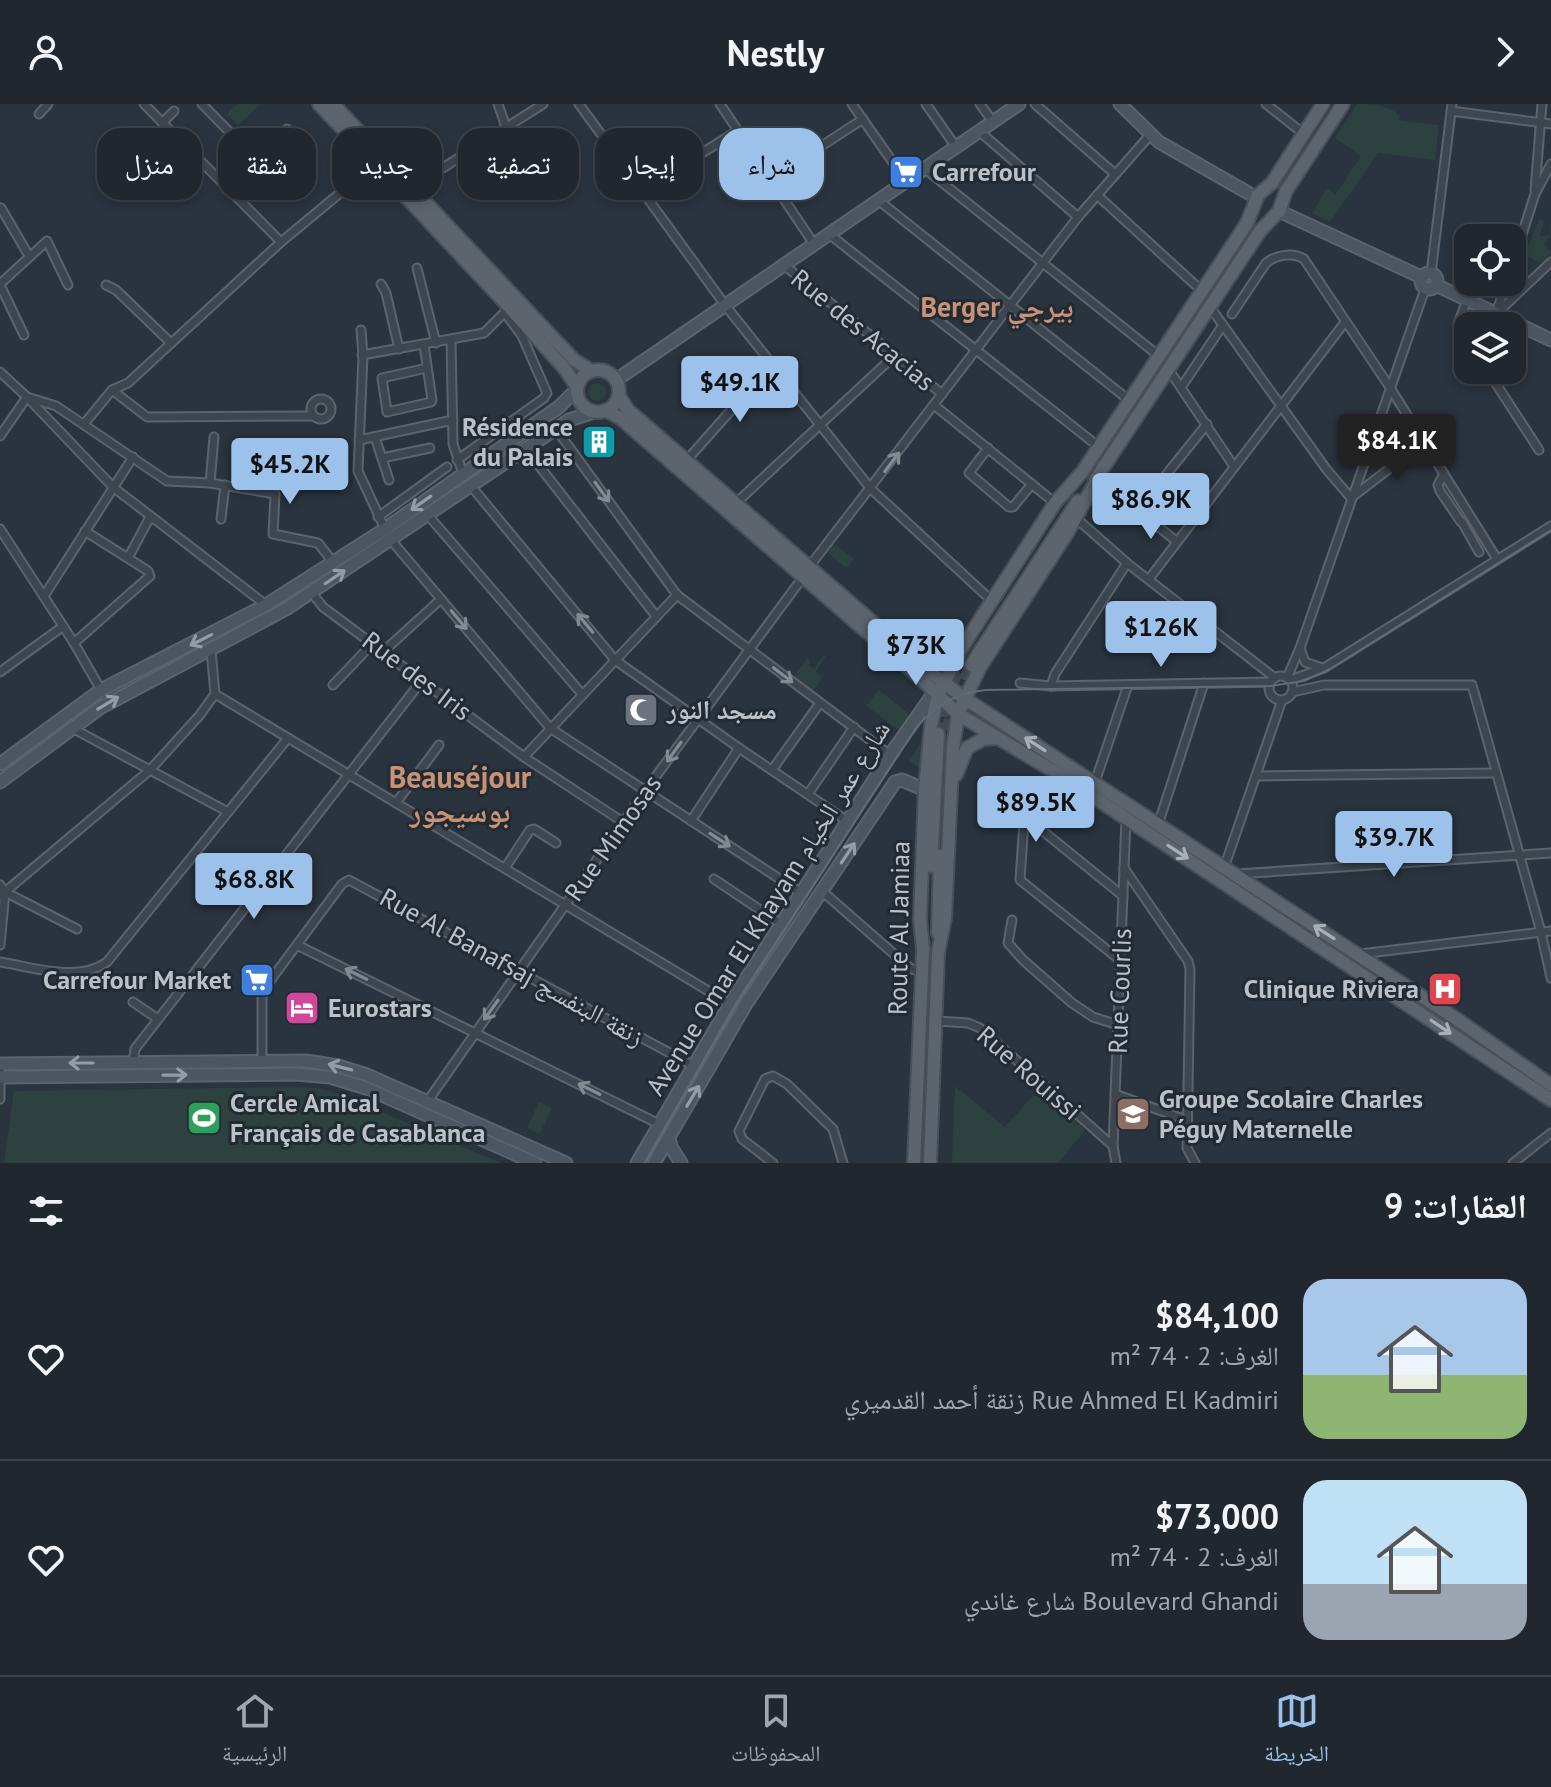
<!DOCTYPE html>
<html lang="ar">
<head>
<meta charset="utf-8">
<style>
  body { margin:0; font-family:"PT Sans","Noto Naskh Arabic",sans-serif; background:#2d333a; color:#f1f3f6; direction:rtl; height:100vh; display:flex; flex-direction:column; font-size:30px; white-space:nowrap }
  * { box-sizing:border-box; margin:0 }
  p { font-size:26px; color:#a2a5aa }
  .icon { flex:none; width:44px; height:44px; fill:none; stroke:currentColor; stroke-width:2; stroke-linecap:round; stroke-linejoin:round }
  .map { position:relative; height:1059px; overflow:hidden; direction:ltr }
  .panel { display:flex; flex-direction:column; background:#20272e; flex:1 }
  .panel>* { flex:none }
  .hud { position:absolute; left:24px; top:24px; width:800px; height:72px; direction:rtl; display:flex; gap:16px }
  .fabs { position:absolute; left:1454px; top:120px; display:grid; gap:16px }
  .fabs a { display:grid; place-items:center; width:72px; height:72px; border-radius:16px; background:#20272e; box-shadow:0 4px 12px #0003,0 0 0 2px #3d444a; font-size:40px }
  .price { position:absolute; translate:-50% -68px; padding:0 18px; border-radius:8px; background:#9cc2eb; color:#111; font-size:26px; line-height:52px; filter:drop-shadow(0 2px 4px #0008) }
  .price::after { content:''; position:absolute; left:50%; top:48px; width:24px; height:18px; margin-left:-12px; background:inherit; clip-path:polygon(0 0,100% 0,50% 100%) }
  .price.active { background:#222; color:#fff }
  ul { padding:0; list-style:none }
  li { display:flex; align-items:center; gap:24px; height:200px; padding:0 24px }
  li+li { border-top:2px solid #3d444a }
  li span { display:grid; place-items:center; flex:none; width:224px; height:160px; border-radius:24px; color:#555 }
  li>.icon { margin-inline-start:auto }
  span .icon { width:96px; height:96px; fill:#fffc; stroke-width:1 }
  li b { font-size:34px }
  h2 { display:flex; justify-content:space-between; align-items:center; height:96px; padding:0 24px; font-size:34px }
  .pill { padding:0 28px; border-radius:24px; background:#20272e; box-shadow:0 4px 12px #0003,0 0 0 2px #3d444a; font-size:28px; line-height:72px }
  .pill.active { background:#9cc2eb; color:#111 }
  header { display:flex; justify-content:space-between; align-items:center; height:104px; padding:0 24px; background:#20272e; font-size:36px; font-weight:700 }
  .dock { display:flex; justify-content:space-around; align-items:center; height:112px; border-top:2px solid #3d444a; background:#20272e; font-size:22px; color:#a2a5aa }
  .dock a { display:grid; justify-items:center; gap:4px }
  .dock .active { color:#9cc2eb }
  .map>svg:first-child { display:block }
  .green { fill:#2c4140 }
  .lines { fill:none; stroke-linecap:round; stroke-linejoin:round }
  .street-tunnel { stroke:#404953; stroke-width:7; stroke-dasharray:7 3.5; stroke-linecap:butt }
  .primary-tunnel { stroke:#404953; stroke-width:12; stroke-dasharray:12 6; stroke-linecap:butt }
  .street-casing { stroke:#5b646c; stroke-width:11 }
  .secondary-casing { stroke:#5b646c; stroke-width:15 }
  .primary-casing { stroke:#474f58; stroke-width:16 }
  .street { stroke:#3d464f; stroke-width:7 }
  .secondary { stroke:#4c5661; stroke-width:11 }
  .primary { stroke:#5c656e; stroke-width:12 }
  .tram { stroke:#606b75; stroke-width:2 }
  .oneway { stroke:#828a92 }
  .oneway2 { stroke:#949ca5 }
  .oneway3 { stroke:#a7afb7 }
  .labels { text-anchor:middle; stroke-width:6; stroke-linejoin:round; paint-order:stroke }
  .poi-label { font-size:26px; font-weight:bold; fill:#bac1c9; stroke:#222b34; text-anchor:start }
  .street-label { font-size:26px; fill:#bac1c9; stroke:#222b34 }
  .neighbourhood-label { font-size:28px; font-weight:bold; fill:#c99175; stroke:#222b34 }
  .quarter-label { font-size:30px; font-weight:bold; fill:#c99175; stroke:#222b34 }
</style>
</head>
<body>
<header><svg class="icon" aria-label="forward" viewBox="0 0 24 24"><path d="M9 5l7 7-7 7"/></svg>Nestly<svg class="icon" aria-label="person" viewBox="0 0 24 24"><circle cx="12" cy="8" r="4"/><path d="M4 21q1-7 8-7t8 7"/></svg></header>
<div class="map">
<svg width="1551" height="1059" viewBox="0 0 1551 1059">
  <rect width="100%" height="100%" fill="#2a343e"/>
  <g class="green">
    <path d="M237 0H261L238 21 227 10Z"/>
    <path d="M1357 0C1375 0 1386 0 1400 12L1399 16 1439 21 1435 56 1378 49 1330 118 1313 110 1326 84 1336 90 1361 52 1335 34Z"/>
    <path d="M1539 115 1544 117 1540 132 1549 131 1551 123V129L1544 140 1551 149 1540 159 1525 151Z"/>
    <circle cx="597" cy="288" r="9"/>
    <path d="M835 440 854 455 846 464 828 449Z"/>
    <path d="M824 550 826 552 816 567 822 574 813 586 794 572 807 555 810 557 808 561 814 565Z"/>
    <path d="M879 586 910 611 899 626 866 602Z"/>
    <path d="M924 633 922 665 921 666 909 656Z"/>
    <path d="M955 982 1005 1023 1039 985 1085 1026 1058 1059H952Z"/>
    <path d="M290 983 316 984 337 989 501 1059H4L14 987Z"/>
    <path d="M539 998 552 1004 540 1030 527 1024Z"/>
  </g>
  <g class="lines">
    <path class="street-tunnel" d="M239 73 252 60"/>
    <g class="primary-tunnel">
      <path d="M947 627 953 602 971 561"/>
      <path d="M938 630 947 588 963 559"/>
    </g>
    <g class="street-casing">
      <g id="street">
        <path d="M144 0 281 138"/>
        <path d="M202 0 256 55"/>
        <path d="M498 0 506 23"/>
        <path d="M579 0 725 201 871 385 992 497"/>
        <path d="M720 0 814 140"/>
        <path d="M852 0 906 77"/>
        <path d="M926 0 956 43"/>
        <path d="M980 0 993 18"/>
        <path d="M1035 0 1115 70"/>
        <path d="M1266 0 1304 30"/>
        <path d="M1451 7 1551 20"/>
        <path d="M39 10 48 0"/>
        <path d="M162 19 174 7"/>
        <path d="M979 27 1078 113"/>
        <path d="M252 60 287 25"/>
        <path d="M924 64 1159 252"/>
        <path d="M771 75 863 15"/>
        <path d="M413 83 543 0"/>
        <path d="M226 85 239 73"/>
        <path d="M1535 86 1542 0"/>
        <path d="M642 87 737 27"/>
        <path d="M1097 91 1202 187"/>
        <path d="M878 96 1130 297"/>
        <path d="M1 104 29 152"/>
        <path d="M829 130 1099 343"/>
        <path d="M784 161 942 290"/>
        <path d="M1512 162 1535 90 1551 60"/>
        <path d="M417 164 436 239"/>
        <path d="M1431 169 1452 0"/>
        <path d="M0 180 47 137 68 181"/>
        <path d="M381 180 386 189 399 245"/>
        <path d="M0 181 24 231"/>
        <path d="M106 181 116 186 171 239"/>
        <path d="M1467 196 1458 220 1468 237"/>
        <path d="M1210 203 1327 366 1351 394 1424 338"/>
        <path d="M1497 206 1507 178"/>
        <path d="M1232 210 1266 159C1276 151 1293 148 1304 155L1389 282 1497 455"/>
        <path d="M1496 210 1551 158"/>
        <path d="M361 226 363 252 358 367 385 425"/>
        <path d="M451 236 453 340 463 370"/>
        <path d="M424 241 432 296 431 298 387 308 382 274 427 264"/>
        <path d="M362 251 484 229 505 208"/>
        <path d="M1169 266 1233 361"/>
        <path d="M1487 266 1539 346"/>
        <path d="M0 268 27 293 56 302 167 377 210 379 275 390 273 430 318 439 333 458"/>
        <path d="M1182 282 1223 221"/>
        <path d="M112 286 147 313 313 312"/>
        <circle cx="321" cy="305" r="10"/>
        <path d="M934 301 1055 399"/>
        <path d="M84 320 112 286 128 279 281 138 375 60"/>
        <path d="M556 325 677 491 890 651"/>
        <path d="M0 332 27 293 113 383 266 501"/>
        <path d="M375 333 389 376"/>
        <path d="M359 336 453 316"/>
        <path d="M988 344 969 369 1009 403H1013L1032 380"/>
        <path d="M526 345 656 512"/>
        <path d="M382 354 430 344"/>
        <path d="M457 356 544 294 547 289 522 232 505 209"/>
        <path d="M686 357 741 295 777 267"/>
        <path d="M1444 370 1438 381 1440 387 1461 418"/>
        <path d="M210 379 214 333"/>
        <path d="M471 382 615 556 739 644 847 717"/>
        <path d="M736 399 894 252"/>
        <path d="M427 410 582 590"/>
        <path d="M378 413 447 363"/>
        <path d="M221 415 225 381"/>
        <path d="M1077 415 1127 459 1275 574"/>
        <path d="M1462 418 1479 448"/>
        <path d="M0 425 74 539 101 586"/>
        <path d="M391 436 550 624 801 789"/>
        <path d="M1176 437 1145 412 1141 402 1207 320"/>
        <path d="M128 454 150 413"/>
        <path d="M809 463 1078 113 1150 31"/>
        <path d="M1149 475 1345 218"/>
        <path d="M312 489 323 503 524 653 623 718"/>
        <path d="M44 492 133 353"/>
        <path d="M74 539 150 472 148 467 85 427"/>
        <path d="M1300 544 1305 558 1322 564"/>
        <path d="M384 547 441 495"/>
        <path d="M0 568 62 523"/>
        <circle cx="1281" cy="584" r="12"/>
        <path d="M1287 574 1300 544 1425 185"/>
        <path d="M1290 576 1324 564 1551 422"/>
        <path d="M1020 579 1051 582 1271 578"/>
        <path d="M333 581 373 539"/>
        <path d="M1051 582 1055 570 1127 459"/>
        <path d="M1292 588 1324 581H1472L1541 828 1551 874"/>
        <path d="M215 590 730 900"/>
        <path d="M72 624 228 708"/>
        <path d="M524 653 677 491"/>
        <path d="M772 666 820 599"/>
        <path d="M1256 672 1496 669"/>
        <path d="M1095 678 1128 581"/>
        <path d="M808 690 854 623"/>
        <path d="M396 699 439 641"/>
        <path d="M1025 703 1020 776 1121 857"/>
        <path d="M1023 711 1123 792"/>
        <path d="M691 717 739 644"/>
        <path d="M1158 721 1204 579"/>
        <path d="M505 764 530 726 534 725 556 739"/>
        <path d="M1124 764 1188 857 1190 865 1187 1044 1195 1059"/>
        <path d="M1224 764 1282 596"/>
        <path d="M1237 770 1551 749"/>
        <path d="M714 775 781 820"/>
        <path d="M0 781 5 788 77 825"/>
        <path d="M822 787 911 865 922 867"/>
        <path d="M0 792 150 666 199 612 215 590 211 546"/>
        <path d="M1012 816 1008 839 1023 856 1072 899 1093 913 1118 921"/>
        <path d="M0 841 5 788"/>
        <path d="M297 841 659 1020"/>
        <path d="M1360 850 1551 827"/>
        <path d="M0 858C33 863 77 879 107 858L288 634"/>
        <path d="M133 898 158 915"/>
        <path d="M937 917 968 919 980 924 1113 1042"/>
        <path d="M262 958V894L264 885 342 780 349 776 692 961"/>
        <path d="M133 959 135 945 423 575"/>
        <path d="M0 965V995"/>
        <path d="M1115 990 1186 1016"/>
        <path d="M427 998 645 687 803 473"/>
        <path d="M773 1059 742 1035 739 1027 765 975 773 972 787 980 833 1025 843 1059"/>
        <path d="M1116 1059 1113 1042 1126 714"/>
        <path d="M1513 1059 1551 1029"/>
      </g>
    </g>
    <g class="secondary-casing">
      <g id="secondary">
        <path d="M1120 0 1159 38 1257 94"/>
        <path d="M1279 107 1421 173"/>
        <circle cx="1429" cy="177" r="8"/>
        <path d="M1436 181 1551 236"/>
        <path d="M616 276 1019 0"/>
        <path d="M0 660 101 586 266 501 385 425 559 303 577 285"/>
        <path d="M0 678 100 604 286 505 569 316 594 308"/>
        <path d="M0 960 306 957 338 962 367 971 566 1059"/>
        <path d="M0 973 296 970 330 973 366 984 535 1059"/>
        <path d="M669 1034 671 1043 681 1059"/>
        <path d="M637 1059 730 900 890 651 938 583"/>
        <path d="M654 1059 746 900 895 678 902 676 925 686"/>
      </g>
    </g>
    <g class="primary-casing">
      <g id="primary">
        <path d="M319 0 509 203 565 265 577 283"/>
        <path d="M333 0 574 256 592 267"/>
        <circle cx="598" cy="287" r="21"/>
        <path d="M619 292 628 306 929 567 964 594 1458 916 1551 981"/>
        <path d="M607 307 620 314 921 575 958 610 1065 674 1551 996"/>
        <path d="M1095 376 1260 127 1279 107 1286 87 1343 0"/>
        <path d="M971 561 1078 397"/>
        <path d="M956 671 967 644 983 635 996 634"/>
        <path d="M931 762 938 630"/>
        <path d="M938 829 940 752"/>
        <path d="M914 1059 923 845 920 816 925 686 931 622 938 591 961 545 1055 399 1083 367 1247 119 1258 91 1272 79 1323 0"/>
        <path d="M930 1059 938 849 945 814 953 643 958 610 979 565 1066 431 1100 370"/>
      </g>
    </g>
    <use href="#street" class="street"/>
    <use href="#secondary" class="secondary"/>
    <use href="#primary" class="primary"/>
    <path class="tram" d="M645 1059 737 898 916 624C936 601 955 589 986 586L1270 582 1304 577 1330 565 1551 426"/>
  </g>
  <defs><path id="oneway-shaft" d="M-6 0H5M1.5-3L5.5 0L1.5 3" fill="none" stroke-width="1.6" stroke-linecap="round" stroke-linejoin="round" transform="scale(2)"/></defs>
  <g class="oneway">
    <use href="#oneway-shaft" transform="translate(892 358) rotate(-53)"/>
    <use href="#oneway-shaft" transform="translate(602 388) rotate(54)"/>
    <use href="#oneway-shaft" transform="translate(459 516) rotate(50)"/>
    <use href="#oneway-shaft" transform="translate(585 519) rotate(-130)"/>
    <use href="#oneway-shaft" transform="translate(783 571) rotate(37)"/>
    <use href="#oneway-shaft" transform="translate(674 648) rotate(126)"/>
    <use href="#oneway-shaft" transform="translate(720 736) rotate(33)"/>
    <use href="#oneway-shaft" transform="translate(356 870) rotate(-154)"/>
    <use href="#oneway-shaft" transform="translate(491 906) rotate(126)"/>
    <use href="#oneway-shaft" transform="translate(589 985) rotate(-154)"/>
  </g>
  <g class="oneway2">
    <use href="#oneway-shaft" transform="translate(421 399) rotate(145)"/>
    <use href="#oneway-shaft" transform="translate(335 473) rotate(-34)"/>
    <use href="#oneway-shaft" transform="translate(201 536) rotate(153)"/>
    <use href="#oneway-shaft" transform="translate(108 599) rotate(-31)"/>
    <use href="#oneway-shaft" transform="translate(848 749) rotate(-56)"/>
    <use href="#oneway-shaft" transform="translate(81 959) rotate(180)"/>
    <use href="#oneway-shaft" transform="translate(340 963) rotate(-166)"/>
    <use href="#oneway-shaft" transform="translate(175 971) rotate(-1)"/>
    <use href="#oneway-shaft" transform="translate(693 992) rotate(-59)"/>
  </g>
  <g class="oneway3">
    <use href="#oneway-shaft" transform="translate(1035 640) rotate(-147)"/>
    <use href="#oneway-shaft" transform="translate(1178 748) rotate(33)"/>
    <use href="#oneway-shaft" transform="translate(1324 828) rotate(-147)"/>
    <use href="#oneway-shaft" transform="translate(1441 923) rotate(34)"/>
  </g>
  <defs>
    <g id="supermarket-square" transform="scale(1.8)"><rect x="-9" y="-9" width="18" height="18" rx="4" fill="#3f7fe0" stroke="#222b34"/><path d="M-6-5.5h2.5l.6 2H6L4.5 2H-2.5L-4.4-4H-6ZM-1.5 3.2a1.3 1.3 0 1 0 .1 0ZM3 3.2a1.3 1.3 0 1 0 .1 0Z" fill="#fff"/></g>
    <g id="building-square" transform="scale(1.8)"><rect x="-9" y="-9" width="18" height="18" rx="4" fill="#0f9aa8" stroke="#222b34"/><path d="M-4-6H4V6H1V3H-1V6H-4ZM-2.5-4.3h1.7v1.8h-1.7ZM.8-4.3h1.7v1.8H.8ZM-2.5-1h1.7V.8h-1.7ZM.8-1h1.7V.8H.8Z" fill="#fff"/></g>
    <g id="mosque-square" transform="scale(1.8)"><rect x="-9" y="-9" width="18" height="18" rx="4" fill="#6b7280" stroke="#222b34"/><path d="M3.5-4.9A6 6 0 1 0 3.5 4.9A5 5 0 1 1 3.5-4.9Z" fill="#fff"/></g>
    <g id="hospital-square" transform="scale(1.8)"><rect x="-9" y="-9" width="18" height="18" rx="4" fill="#e0444e" stroke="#222b34"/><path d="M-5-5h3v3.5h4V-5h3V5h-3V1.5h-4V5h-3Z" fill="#fff"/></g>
    <g id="hotel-square" transform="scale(1.8)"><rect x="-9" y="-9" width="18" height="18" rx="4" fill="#d1479c" stroke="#222b34"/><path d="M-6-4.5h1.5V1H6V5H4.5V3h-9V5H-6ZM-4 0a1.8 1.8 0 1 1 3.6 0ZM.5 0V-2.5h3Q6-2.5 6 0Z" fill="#fff"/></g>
    <g id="school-square" transform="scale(1.8)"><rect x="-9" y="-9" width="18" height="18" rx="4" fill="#8d6e63" stroke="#222b34"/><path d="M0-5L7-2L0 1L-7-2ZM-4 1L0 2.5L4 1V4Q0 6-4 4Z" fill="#fff"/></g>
    <g id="stadium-square" transform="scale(1.8)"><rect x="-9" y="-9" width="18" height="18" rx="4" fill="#2e9e5b" stroke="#222b34"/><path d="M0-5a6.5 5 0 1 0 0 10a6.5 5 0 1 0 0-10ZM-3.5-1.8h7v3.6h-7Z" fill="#fff"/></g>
  </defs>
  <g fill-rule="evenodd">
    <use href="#supermarket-square" x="906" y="68"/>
    <use href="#building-square" x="599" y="338"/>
    <use href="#mosque-square" x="641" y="606"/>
    <use href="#supermarket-square" x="257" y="876"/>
    <use href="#hospital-square" x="1445" y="885"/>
    <use href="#hotel-square" x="302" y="904"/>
    <use href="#school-square" x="1133" y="1010"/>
    <use href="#stadium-square" x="204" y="1014"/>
  </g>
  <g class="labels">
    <g class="poi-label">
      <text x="932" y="77">Carrefour</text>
      <text x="573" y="332" text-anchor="end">Résidence<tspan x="573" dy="30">du Palais</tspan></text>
      <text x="667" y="615">مسجد النور</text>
      <text x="231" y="885" text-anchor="end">Carrefour Market</text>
      <text x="1419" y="894" text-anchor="end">Clinique Riviera</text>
      <text x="328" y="913">Eurostars</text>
      <text x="1159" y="1004">Groupe Scolaire Charles<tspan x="1159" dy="30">Péguy Maternelle</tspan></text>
      <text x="230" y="1008">Cercle Amical<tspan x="230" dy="30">Français de Casablanca</tspan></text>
    </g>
    <g class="street-label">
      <text transform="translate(863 226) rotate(39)" y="9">Rue des Acacias</text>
      <text transform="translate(417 572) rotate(37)" y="9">Rue des Iris</text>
      <text transform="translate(613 734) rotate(-55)" y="9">Rue Mimosas</text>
      <text transform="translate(768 804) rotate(-58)" y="9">Avenue Omar El Khayam شارع عمر الخيام</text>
      <text transform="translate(899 824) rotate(-89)" y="9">Route Al Jamiaa</text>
      <text transform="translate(512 863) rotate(29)" y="9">Rue Al Banafsaj زنقة البنفسج</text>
      <text transform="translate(1120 887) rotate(-88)" y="9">Rue Courlis</text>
      <text transform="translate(1029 969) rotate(41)" y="9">Rue Rouissi</text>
    </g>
    <g class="neighbourhood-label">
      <text x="997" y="213">Berger بيرجي</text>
    </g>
    <g class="quarter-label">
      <text x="460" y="684">Beauséjour<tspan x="460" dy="34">بوسيجور</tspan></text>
    </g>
  </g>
</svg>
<div class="fabs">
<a><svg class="icon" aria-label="locate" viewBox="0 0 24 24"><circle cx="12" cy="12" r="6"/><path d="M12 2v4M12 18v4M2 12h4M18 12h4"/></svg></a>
<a><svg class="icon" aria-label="layers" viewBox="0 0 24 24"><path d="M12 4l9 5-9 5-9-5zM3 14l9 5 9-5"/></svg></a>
</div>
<b class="price" style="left:740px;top:320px">$49.1K</b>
<b class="price active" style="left:1397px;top:378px">$84.1K</b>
<b class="price" style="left:290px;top:402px">$45.2K</b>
<b class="price" style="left:1151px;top:437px">$86.9K</b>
<b class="price" style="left:1161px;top:565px">$126K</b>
<b class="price" style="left:916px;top:583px">$73K</b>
<b class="price" style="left:1036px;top:740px">$89.5K</b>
<b class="price" style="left:1394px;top:775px">$39.7K</b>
<b class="price" style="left:254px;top:817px">$68.8K</b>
<div class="hud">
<a class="pill active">شراء</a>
<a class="pill">إيجار</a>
<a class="pill">تصفية</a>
<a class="pill">جديد</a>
<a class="pill">شقة</a>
<a class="pill">منزل</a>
</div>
</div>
<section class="panel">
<h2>العقارات: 9<svg class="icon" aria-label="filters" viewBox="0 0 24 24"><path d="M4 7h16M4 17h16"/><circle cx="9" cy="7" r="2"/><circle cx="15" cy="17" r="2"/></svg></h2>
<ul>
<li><span style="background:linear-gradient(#a9c7e8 60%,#8fb573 0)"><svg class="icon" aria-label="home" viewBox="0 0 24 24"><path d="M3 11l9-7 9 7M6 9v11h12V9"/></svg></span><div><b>$84,100</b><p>الغرف: 2 · 74 m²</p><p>Rue Ahmed El Kadmiri زنقة أحمد القدميري</p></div><svg class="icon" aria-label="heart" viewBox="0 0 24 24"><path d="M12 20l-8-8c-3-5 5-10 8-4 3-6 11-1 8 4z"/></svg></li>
<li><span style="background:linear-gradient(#bfe0f5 65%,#9aa5b1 0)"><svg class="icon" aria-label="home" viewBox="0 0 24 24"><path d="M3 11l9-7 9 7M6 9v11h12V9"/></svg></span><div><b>$73,000</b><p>الغرف: 2 · 74 m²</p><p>Boulevard Ghandi شارع غاندي</p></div><svg class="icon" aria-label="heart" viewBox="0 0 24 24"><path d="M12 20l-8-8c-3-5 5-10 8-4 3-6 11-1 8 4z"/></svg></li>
</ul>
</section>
<nav class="dock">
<a class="active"><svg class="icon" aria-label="map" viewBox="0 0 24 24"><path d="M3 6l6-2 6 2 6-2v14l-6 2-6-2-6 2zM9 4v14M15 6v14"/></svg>الخريطة</a>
<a><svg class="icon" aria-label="saved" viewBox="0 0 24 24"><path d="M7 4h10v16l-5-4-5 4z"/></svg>المحفوظات</a>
<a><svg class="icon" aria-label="home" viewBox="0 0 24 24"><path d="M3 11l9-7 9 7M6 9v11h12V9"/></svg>الرئيسية</a>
</nav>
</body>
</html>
